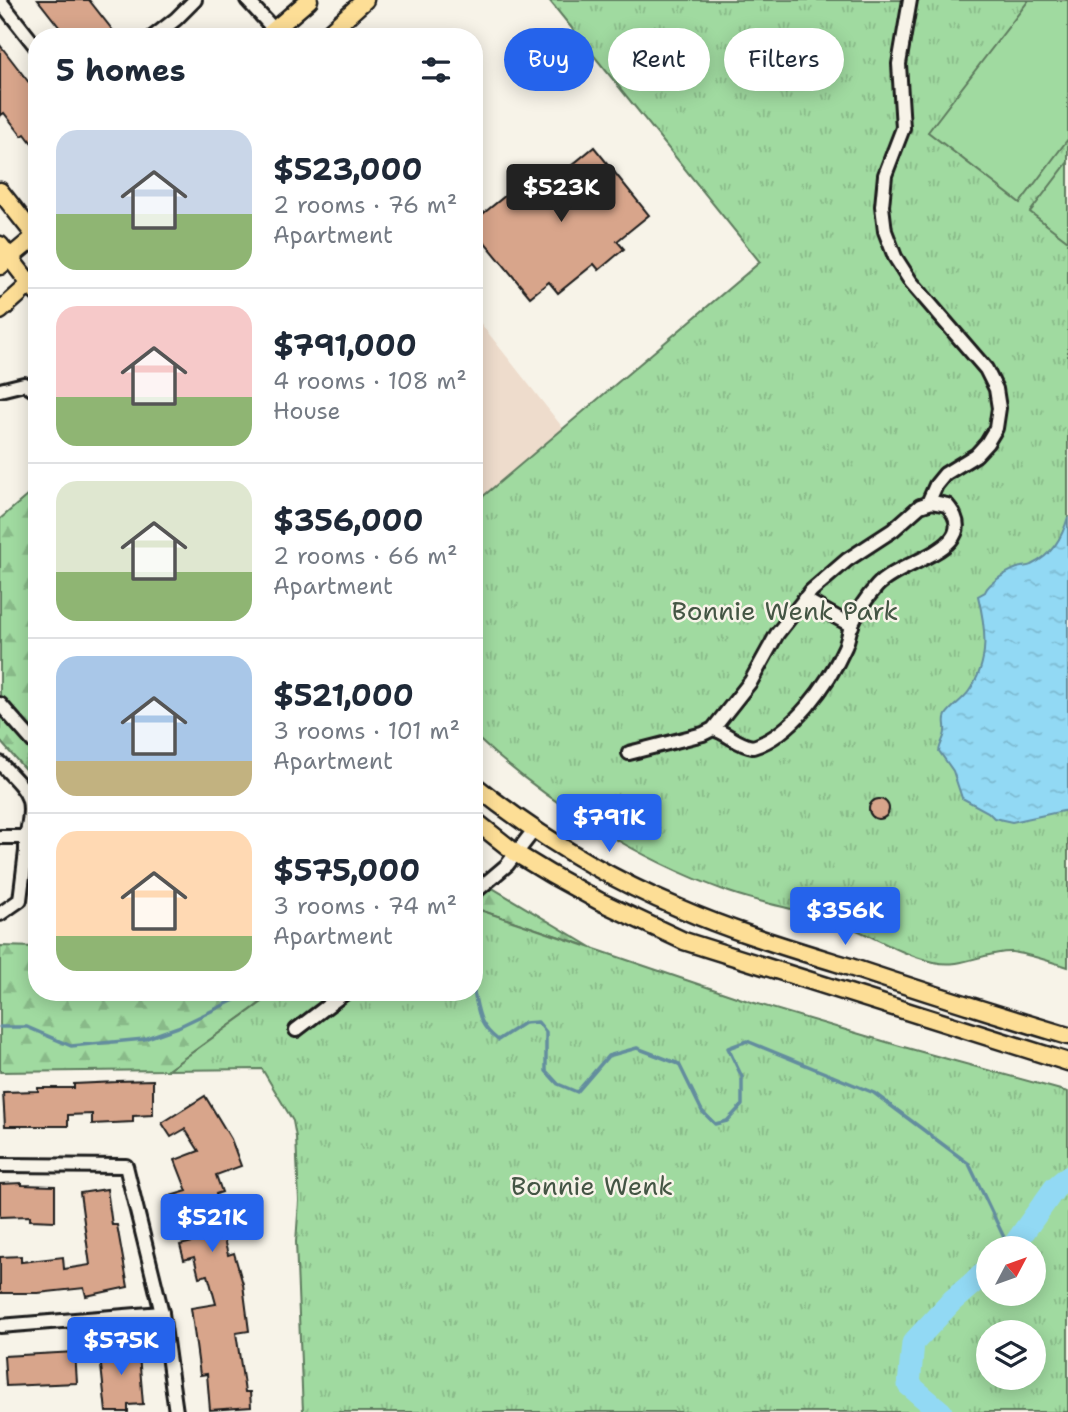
<!DOCTYPE html>
<html lang="en">
<head>
<meta charset="utf-8">
<style>
  body { margin:0; font-family:"Shantell Sans",sans-serif; background:#f2f2f3; color:#1f2937; height:100vh; display:flex; flex-direction:column; font-size:26px; white-space:nowrap }
  * { box-sizing:border-box; margin:0 }
  p { font-size:23px; color:#747a83 }
  .icon { flex:none; width:38px; height:38px; fill:none; stroke:currentColor; stroke-width:2; stroke-linecap:round; stroke-linejoin:round }
  .map { position:relative; flex:1; overflow:hidden }
  .details { position:absolute; left:28px; top:28px; width:455px; height:973px; display:flex; flex-direction:column; background:#fff; border-radius:28px; box-shadow:0 4px 18px #0003 }
  .details>* { flex:none }
  .banner { position:absolute; left:504px; top:28px; width:458px; height:63px; display:flex; gap:14px }
  .needle { width:46px; rotate:49deg }
  .fabs { position:absolute; left:976px; top:1236px; display:grid; gap:14px }
  .fabs a { display:grid; place-items:center; width:70px; height:70px; border-radius:50%; background:#fff; box-shadow:0 4px 18px #0003; font-size:35px }
  .price { position:absolute; translate:-50% -60px; padding:0 16px; border-radius:7px; background:#2563eb; color:#fff; font-size:23px; line-height:46px; filter:drop-shadow(0 2px 4px #0008) }
  .price::after { content:''; position:absolute; left:50%; top:42px; width:21px; height:16px; margin-left:-10px; background:inherit; clip-path:polygon(0 0,100% 0,50% 100%) }
  .price.selected { background:#222; color:#fff }
  ul { padding:0; list-style:none }
  li { display:flex; align-items:center; gap:21px; height:175px; padding:0 28px }
  li+li { border-top:2px solid #e0e1e3 }
  li span { display:grid; place-items:center; flex:none; width:196px; height:140px; border-radius:21px; color:#555 }
  li>.icon { margin-inline-start:auto }
  span .icon { width:84px; height:84px; fill:#fffc; stroke-width:1 }
  li b { font-size:30px }
  h2 { display:flex; justify-content:space-between; align-items:center; height:84px; padding:0 28px; font-size:30px }
  .tag { padding:0 24px; border-radius:32px; background:#fff; box-shadow:0 4px 18px #0003; font-size:24px; line-height:63px }
  .tag.selected { background:#2563eb; color:#fff }
  .map>svg:first-child { display:block }
  .built { fill:#eedccc }
  .forest { fill:url(#forest-firs); stroke:#5e7b5e; stroke-width:2 }
  .park { fill:url(#park-tufts); stroke:#5e7b5e; stroke-width:2; fill-rule:evenodd }
  .pitch { fill:#a0daa0; stroke:#5e7b5e; stroke-width:2 }
  .water { fill:url(#water-ripples); stroke:#638d9e; stroke-width:2 }
  .lines { fill:none; stroke-linecap:round; stroke-linejoin:round }
  .stream { stroke:#638d9e; stroke-width:3.5 }
  .river { stroke:#92d9f4; stroke-width:23 }
  .building { fill:#d8a58b; stroke:#1c1c1c; stroke-width:2 }
  .minor-casing { stroke:#1c1c1c; stroke-width:18 }
  .major-casing { stroke:#1c1c1c; stroke-width:21 }
  .minor { stroke:#f7f3e8; stroke-width:12 }
  .major { stroke:#fdde96; stroke-width:16 }
  .labels { text-anchor:middle; stroke-width:5; stroke-linejoin:round; paint-order:stroke }
  .park-label { font-size:26px; fill:#454; stroke:#f7f3e8 }
</style>
</head>
<body>
<div class="map">
<svg width="1068" height="1412" viewBox="0 0 1068 1412">
  <defs>
    <pattern id="forest-firs" width="22" height="20" patternUnits="userSpaceOnUse" patternTransform="scale(1.75)"><rect width="22" height="20" fill="#a0daa0"/><path d="M5 1l3.5 6h-7zM16 11l3.5 6h-7z" fill="#89ba89"/></pattern>
    <pattern id="park-tufts" width="24" height="20" patternUnits="userSpaceOnUse" patternTransform="scale(1.75)"><rect width="24" height="20" fill="#a0daa0"/><path d="M3 7l-1-3M5 7V3M7 7l1-3M15 17l-1-3M17 17v-4M19 17l1-3" fill="none" stroke="#89ba89"/></pattern>
    <pattern id="water-ripples" width="26" height="14" patternUnits="userSpaceOnUse" patternTransform="scale(1.75)"><rect width="26" height="14" fill="#92d9f4"/><path d="M2 4q2-2 4 0t4 0M15 11q2-2 4 0t4 0" fill="none" stroke="#7dbad1"/></pattern>
  </defs>
  <rect width="100%" height="100%" fill="#f7f3e8"/>
  <filter id="ink" filterUnits="userSpaceOnUse"><feTurbulence type="fractalNoise" baseFrequency=".0143" numOctaves="2"/><feDisplacementMap in="SourceGraphic" scale="14" xChannelSelector="R" yChannelSelector="G"/><feConvolveMatrix kernelMatrix="1 2 1 2 8 2 1 2 1" color-interpolation-filters="sRGB"/></filter>
  <g filter="url(#ink)">
    <path class="built" d="M474 315 563 428 474 504Z"/>
    <g class="forest">
      <path d="M35 489H37V783L0 741V519Z"/>
      <path d="M474 877 593 948 474 908Z"/>
      <path d="M0 946 37 947V992H276L168 1070 0 1072Z"/>
    </g>
    <g class="park">
      <path d="M549 0H1068V967C1050 962 1030 954 1012 952 985 951 961 969 934 962 897 954 867 931 831 920 798 909 763 904 729 892 637 859 546 802 474 735V504L760 262Z"/>
      <path d="M474 908 748 1001 900 1046 1068 1092V1412H303L296 1242 299 1201 296 1137 293 1121 262 1069 168 1070 276 992H474ZM989 1248H1034V1293H989ZM989 1332H1034V1377H989Z"/>
    </g>
    <g class="pitch">
      <path d="M1029 0H1068V139L1020 203 928 132Z"/>
      <path d="M1068 162V241L1030 212Z"/>
    </g>
    <path class="water" d="M1068 517V810L1012 822 994 818 988 812 962 798 953 771 939 751C940 743 945 738 945 731 946 724 943 721 946 715 952 706 963 700 969 691 990 662 986 629 978 596L985 592C988 583 1011 569 1021 567 1024 566 1028 567 1031 565 1052 555 1062 538 1068 517Z"/>
    <g class="lines">
      <g class="stream">
        <path d="M474 992C479 1015 479 1025 498 1040L524 1023 538 1022 546 1032V1071L558 1084 577 1092 608 1056 637 1048 679 1064 702 1111 715 1124 727 1121 742 1105V1077L728 1048 747 1041 874 1093 969 1164 1009 1248"/>
        <path d="M0 1027H27L71 1046 144 1039 178 1027 251 992"/>
      </g>
      <g class="river">
        <path d="M1012 1248 1055 1188 1068 1177"/>
        <path d="M941 1412 909 1385 913 1343 952 1301 989 1269"/>
      </g>
    </g>
    <g class="building">
      <path d="M38 0H89L118 37H67Z"/>
      <path d="M0 45 37 93V150L25 134 22 136 4 113 0 116Z"/>
      <path d="M770 51H784L783 67H769Z"/>
      <path d="M594 147 649 215 617 241 624 249 599 270 594 264 558 293 549 282 530 297 474 229V221L537 170 549 184Z"/>
      <circle cx="879" cy="809" r="10"/>
      <path d="M153 1080V1115L133 1116V1122L92 1124V1114L68 1115V1126H5L3 1092 38 1091V1088H74V1084L117 1082V1081Z"/>
      <path d="M205 1096 231 1139 241 1166 216 1175 222 1192 216 1194 221 1211 217 1212 228 1255 234 1253 243 1284 249 1331 236 1333 245 1392H250L251 1407 210 1410 207 1374 200 1375 191 1308 216 1304 208 1275 199 1277 194 1257 184 1260 180 1245 193 1242 192 1231 184 1207 172 1211 167 1197 187 1191 175 1160 199 1151 185 1129 171 1137 162 1123Z"/>
      <path d="M22 1183V1185L55 1186V1221L30 1220V1216L0 1217V1184Z"/>
      <path d="M107 1189 112 1225H117L128 1287 86 1296 84 1288 38 1293H0V1257L21 1256V1262L63 1257 64 1269 90 1265 80 1193Z"/>
      <path d="M138 1342 143 1404 128 1405V1412H106L99 1347Z"/>
      <path d="M75 1352 77 1383 6 1386 4 1356Z"/>
    </g>
    <g class="lines">
      <g class="minor-casing">
        <g id="minor">
          <path d="M247 0 281 37"/>
          <path d="M910 0 899 64 903 128 885 175 882 206 885 231 895 257 911 282 986 369 996 389 999 408 996 428 987 443 976 455 945 474 936 485 928 503"/>
          <path d="M0 1 37 48"/>
          <path d="M153 37 176 19 195 0"/>
          <path d="M0 390 24 384 37 392"/>
          <path d="M804 599 852 626"/>
          <path d="M0 704 37 746"/>
          <path d="M629 753 703 734 713 729 751 681 777 634 811 591 847 560 893 530 920 506 932 502 947 505C985 549 900 560 877 586 867 597 857 612 851 626 849 633 848 640 845 647 829 683 792 735 753 747 737 745 728 733 713 729"/>
          <path d="M0 763C28 793 36 795 26 837"/>
          <path d="M0 837H26V851L20 900 0 914"/>
          <path d="M474 893 507 865 534 830"/>
          <path d="M296 1030 346 992"/>
          <path d="M0 1165 126 1166 162 1313 176 1412"/>
          <path d="M0 1326 162 1313"/>
        </g>
      </g>
      <g class="major-casing">
        <g id="major">
          <path d="M266 37 309 0"/>
          <path d="M324 37 365 0"/>
          <path d="M0 191 37 238"/>
          <path d="M0 245 37 293"/>
          <path d="M0 266 37 235"/>
          <path d="M0 311 37 278"/>
          <path d="M474 785C537 835 605 877 679 908 734 932 792 949 850 967 922 991 995 1014 1068 1036"/>
          <path d="M474 820 517 854 550 874 599 901 684 941 1068 1062"/>
        </g>
      </g>
      <use href="#minor" class="minor"/>
      <use href="#major" class="major"/>
    </g>
  </g>
  <g class="labels">
    <g class="park-label">
      <text x="785" y="620">Bonnie Wenk Park</text>
      <text x="592" y="1195">Bonnie Wenk</text>
    </g>
  </g>
</svg>
<div class="fabs">
<a><svg class="needle" viewBox="-14 -14 28 28"><path d="M0-13l5 13h-10z" fill="#e53935"/><path d="M0 13l5-13h-10z" fill="#747a83"/></svg></a>
<a><svg class="icon" aria-label="layers" viewBox="0 0 24 24"><path d="M12 4l9 5-9 5-9-5zM3 14l9 5 9-5"/></svg></a>
</div>
<b class="price selected" style="left:561px;top:224px">$523K</b>
<b class="price" style="left:609px;top:854px">$791K</b>
<b class="price" style="left:845px;top:947px">$356K</b>
<b class="price" style="left:212px;top:1254px">$521K</b>
<b class="price" style="left:121px;top:1377px">$575K</b>
<div class="banner">
<a class="tag selected">Buy</a>
<a class="tag">Rent</a>
<a class="tag">Filters</a>
</div>
<section class="details">
<h2>5 homes<svg class="icon" aria-label="filters" viewBox="0 0 24 24"><path d="M4 7h16M4 17h16"/><circle cx="9" cy="7" r="2"/><circle cx="15" cy="17" r="2"/></svg></h2>
<ul>
<li><span style="background:linear-gradient(#c9d6e8 60%,#8fb573 0)"><svg class="icon" aria-label="home" viewBox="0 0 24 24"><path d="M3 11l9-7 9 7M6 9v11h12V9"/></svg></span><div><b>$523,000</b><p>2 rooms · 76 m²</p><p>Apartment</p></div></li>
<li><span style="background:linear-gradient(#f6c9c9 65%,#8fb573 0)"><svg class="icon" aria-label="home" viewBox="0 0 24 24"><path d="M3 11l9-7 9 7M6 9v11h12V9"/></svg></span><div><b>$791,000</b><p>4 rooms · 108 m²</p><p>House</p></div></li>
<li><span style="background:linear-gradient(#dfe7d0 65%,#8fb573 0)"><svg class="icon" aria-label="home" viewBox="0 0 24 24"><path d="M3 11l9-7 9 7M6 9v11h12V9"/></svg></span><div><b>$356,000</b><p>2 rooms · 66 m²</p><p>Apartment</p></div></li>
<li><span style="background:linear-gradient(#a9c7e8 75%,#c2b280 0)"><svg class="icon" aria-label="home" viewBox="0 0 24 24"><path d="M3 11l9-7 9 7M6 9v11h12V9"/></svg></span><div><b>$521,000</b><p>3 rooms · 101 m²</p><p>Apartment</p></div></li>
<li><span style="background:linear-gradient(#ffd9b3 75%,#8fb573 0)"><svg class="icon" aria-label="home" viewBox="0 0 24 24"><path d="M3 11l9-7 9 7M6 9v11h12V9"/></svg></span><div><b>$575,000</b><p>3 rooms · 74 m²</p><p>Apartment</p></div></li>
</ul>
</section>
</div>
</body>
</html>
